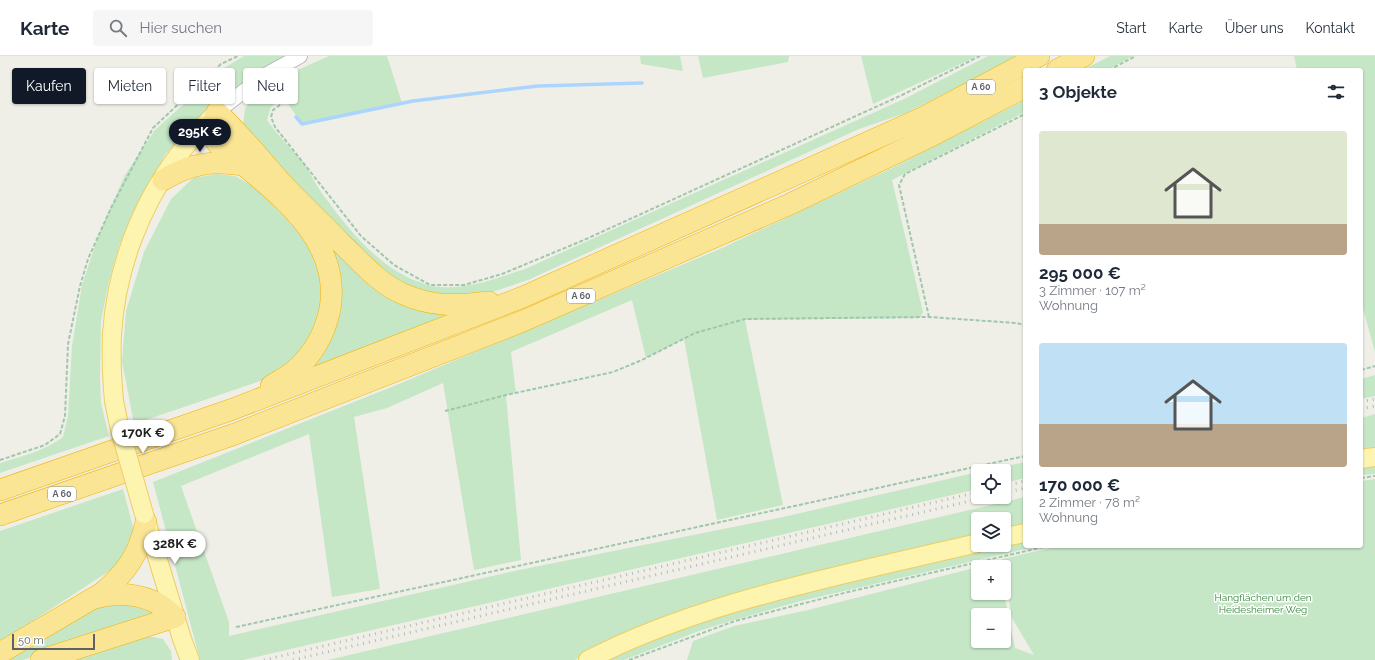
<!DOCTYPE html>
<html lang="de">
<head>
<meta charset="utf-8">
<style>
  body { margin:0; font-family:Raleway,sans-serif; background:#f6f6f7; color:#1f2937; height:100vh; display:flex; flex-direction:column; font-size:15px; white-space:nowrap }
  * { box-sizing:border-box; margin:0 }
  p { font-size:13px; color:#747a83 }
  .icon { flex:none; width:22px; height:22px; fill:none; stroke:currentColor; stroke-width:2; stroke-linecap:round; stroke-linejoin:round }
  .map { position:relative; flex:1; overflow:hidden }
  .side { position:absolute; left:1023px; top:12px; width:340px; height:480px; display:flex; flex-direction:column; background:#fff; border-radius:4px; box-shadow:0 1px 3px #0004 }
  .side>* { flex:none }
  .hud { position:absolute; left:12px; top:12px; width:380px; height:36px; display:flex; gap:8px }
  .fabs { position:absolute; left:971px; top:408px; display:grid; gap:8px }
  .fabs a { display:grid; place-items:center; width:40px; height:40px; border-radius:4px; background:#fff; box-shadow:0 1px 3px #0004; font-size:20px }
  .scale { position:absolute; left:12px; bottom:10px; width:83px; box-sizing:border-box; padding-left:4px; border:2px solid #5e6267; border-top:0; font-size:11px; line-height:14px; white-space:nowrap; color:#5e6267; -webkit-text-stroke:3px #fff; paint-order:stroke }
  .price { position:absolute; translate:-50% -34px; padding:0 9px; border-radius:14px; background:#fff; color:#222; font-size:13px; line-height:26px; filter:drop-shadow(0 1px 2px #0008) }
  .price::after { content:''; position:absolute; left:50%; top:24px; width:12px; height:9px; margin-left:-6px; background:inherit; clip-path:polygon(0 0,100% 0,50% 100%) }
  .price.on { background:#111827; color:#fff }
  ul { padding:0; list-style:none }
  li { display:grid; align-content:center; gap:8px; height:212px; padding:0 16px }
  li span { display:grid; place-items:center; height:124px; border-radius:4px; color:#555 }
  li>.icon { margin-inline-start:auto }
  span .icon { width:72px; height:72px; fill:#fffc; stroke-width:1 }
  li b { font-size:17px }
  h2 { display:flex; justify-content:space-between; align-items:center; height:48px; padding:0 16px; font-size:17px }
  .chip { padding:0 14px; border-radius:4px; background:#fff; box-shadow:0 1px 3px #0004; font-size:14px; line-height:36px }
  .chip.on { background:#111827; color:#fff }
  header { display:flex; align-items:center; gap:24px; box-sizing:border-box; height:56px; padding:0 20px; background:#fff; border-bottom:1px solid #e0e1e3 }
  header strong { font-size:19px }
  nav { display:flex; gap:22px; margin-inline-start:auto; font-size:14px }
  .search { width:280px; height:36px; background:#f6f6f7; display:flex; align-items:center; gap:10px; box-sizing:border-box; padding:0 14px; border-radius:4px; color:#747a83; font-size:15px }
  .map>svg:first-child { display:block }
  .green { fill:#c5e7c6; fill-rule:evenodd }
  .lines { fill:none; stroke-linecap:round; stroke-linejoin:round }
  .stream { stroke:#abd5fd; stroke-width:3.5 }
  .minor-casing { stroke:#b7b9bd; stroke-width:16 }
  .major-casing { stroke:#eece62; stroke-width:20 }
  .highway-casing { stroke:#f2b306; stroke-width:22 }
  .path { stroke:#9ec7ac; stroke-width:2; stroke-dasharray:4 2; stroke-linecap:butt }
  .minor { stroke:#fff; stroke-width:14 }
  .major { stroke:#fdf4af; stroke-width:18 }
  .highway { stroke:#fae594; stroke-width:21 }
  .rail { stroke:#b7b8b8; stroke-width:3; stroke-dasharray:1 5; stroke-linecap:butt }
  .major-bridge-casing { stroke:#eece62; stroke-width:20; stroke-linecap:butt }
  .major-bridge { stroke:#fdf4af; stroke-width:18 }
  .labels { text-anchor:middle; stroke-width:3; stroke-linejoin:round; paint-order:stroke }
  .shield { fill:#fff; stroke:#8e9195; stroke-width:1 }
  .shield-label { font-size:9px; font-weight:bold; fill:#5e6267 }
  .park-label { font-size:10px; fill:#38853f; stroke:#fff }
</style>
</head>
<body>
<header>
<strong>Karte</strong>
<div class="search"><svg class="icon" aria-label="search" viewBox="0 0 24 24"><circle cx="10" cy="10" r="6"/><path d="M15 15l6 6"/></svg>Hier suchen</div>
<nav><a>Start</a><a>Karte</a><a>Über uns</a><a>Kontakt</a></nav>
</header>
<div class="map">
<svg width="1375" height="604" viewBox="0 0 1375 604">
  <rect width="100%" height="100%" fill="#f0efe7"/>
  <g class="green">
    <path d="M244 0H284L225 38 190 71 165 99 137 149 119 190 109 225 101 265 100 324 101 347 109 380 0 417V407C22 400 45 395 63 381L68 360 72 290 82 229 99 178 125 119 155 74 224 12Z"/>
    <path d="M329 0H387L402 47 302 68 284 42 271 51 267 64C278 80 292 93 304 108 312 120 318 133 327 144 351 177 378 209 416 225 421 226 426 229 431 230 465 235 494 223 525 213L904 43 988 0H1020L906 57 859 73 528 224 478 241 460 243 402 231 349 187 243 69 245 53 254 39 291 17Z"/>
    <path d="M640 0H680L683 15 641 8Z"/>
    <path d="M698 0H789L788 6 703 22Z"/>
    <path d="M861 0H978L873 48Z"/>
    <path d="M1110 0H1133L1107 14H1083Z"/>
    <path d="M1294 0H1375V296L1361 245V14H1297Z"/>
    <path d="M1025 44V56L892 124 923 256 920 262 745 264 783 449 717 464 684 283 646 302 632 244 511 296 516 337 506 339 521 504 474 514 443 327 387 352 354 361 380 533 332 541 309 378 181 430 229 566V580L519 514 783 461 978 416V433L243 604H200L153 426 394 330 722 192 890 113Z"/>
    <path d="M217 118 235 120 263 136 297 171 314 193 323 222 319 266 292 308 269 322 134 368 122 305 126 255 144 196 171 143 193 122Z"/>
    <path d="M310 165 383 234 467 254 297 319 332 265Z"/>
    <path d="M1375 319V340L1361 343V323Z"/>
    <path d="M1375 358V393L1361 396V362Z"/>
    <path d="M1025 406V422L1004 427V415H983Z"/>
    <path d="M1375 408V418L1361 419V410Z"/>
    <path d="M1375 423V604H687L693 585 734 570 808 554 978 511V537H1004L1015 592 1034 599 1012 562 1002 503 1060 490H1361V425ZM978 559H1004V585H978Z"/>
    <path d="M123 433 135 478 126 499 111 514 0 586V475Z"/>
    <path d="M1025 441V469L1004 473V463H978V479L617 581 575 604H328Z"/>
    <path d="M1025 484V490H1038L801 545 734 564 699 575 624 604H602L696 565 765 545Z"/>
    <path d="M121 547 155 555 152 560 23 604H0L89 554Z"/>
    <path d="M142 579 163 583 171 595 172 604H66Z"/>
  </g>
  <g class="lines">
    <path class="stream" d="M296 61 302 68 413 45 538 30 642 27"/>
    <g class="minor-casing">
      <path id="minor" d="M217 56 262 21 300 0"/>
    </g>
    <g class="major-casing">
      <g id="major">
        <path d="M114 345C112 323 111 301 112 278 116 215 139 152 177 101 189 85 203 70 217 56"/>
        <path d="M1361 403 1375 401"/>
        <path d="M145 461 182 583 190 604"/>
        <path d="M1004 481 1025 477"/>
        <path d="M588 604C634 580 684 562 734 547 815 523 897 506 978 487"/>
      </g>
    </g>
    <g class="highway-casing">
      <g id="highway">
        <path d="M1057 14 1084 0"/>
        <path d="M163 124C190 108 211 104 242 109"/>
        <path d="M271 330C278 325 287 321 294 315 313 299 325 277 330 253 343 177 266 130 217 87 210 77 213 67 217 56 239 77 258 100 278 123 298 145 320 165 340 186 359 204 378 227 403 238 433 251 457 250 489 246"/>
        <path d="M0 434 233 353 523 241 924 61 1039 0"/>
        <path d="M0 459 235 378 523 265 790 148 933 79 1025 31"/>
        <path d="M95 542C116 536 140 537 160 549 165 552 170 557 175 561"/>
        <path d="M0 597 102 537C127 516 139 498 146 466"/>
        <path d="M41 604 175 561"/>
      </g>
    </g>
    <g class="path">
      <path d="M1109 14 1136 0"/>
      <path d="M290 42 273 54 271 61 275 71 361 180 394 209 430 229H464L502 218 584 184 902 39 980 0"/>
      <path d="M929 261 899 129 905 118 1025 58"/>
      <path d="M1361 314 1375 310"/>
      <path d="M445 355 506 339 613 316 642 304 695 277 745 263 929 261 1016 267 1025 269"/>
      <path d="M0 404 45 389 60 378 65 360 68 288 80 230 88 203 111 152 153 72 221 8 238 0"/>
      <path d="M1361 422 1375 420"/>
      <path d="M236 571 1025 400"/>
      <path d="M629 604 735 565 848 536 1048 490"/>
    </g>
    <use href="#minor" class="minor"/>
    <use href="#major" class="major"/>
    <use href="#highway" class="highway"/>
    <g class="rail">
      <path d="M1361 346 1375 343"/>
      <path d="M1361 353 1375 350"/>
      <path d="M1004 430 1025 425"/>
      <path d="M1004 437 1025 432"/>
      <path d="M264 604 978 436"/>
      <path d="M293 604 987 441"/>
    </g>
    <g class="major-bridge-casing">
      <path id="major-bridge" d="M114 345 120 374 144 458"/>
    </g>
    <use href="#major-bridge" class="major-bridge"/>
  </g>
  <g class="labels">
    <g class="shield">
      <rect x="967" y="24" width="28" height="14" rx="3"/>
      <rect x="567" y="233" width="28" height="14" rx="3"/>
      <rect x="48" y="431" width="28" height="14" rx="3"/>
    </g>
    <g class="shield-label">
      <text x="981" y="34">A 60</text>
      <text x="581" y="243">A 60</text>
      <text x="62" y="441">A 60</text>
    </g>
    <g class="park-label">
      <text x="1263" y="545">Hangflächen um den<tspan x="1263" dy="12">Heidesheimer Weg</tspan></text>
    </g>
  </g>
</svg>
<div class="fabs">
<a><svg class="icon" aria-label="locate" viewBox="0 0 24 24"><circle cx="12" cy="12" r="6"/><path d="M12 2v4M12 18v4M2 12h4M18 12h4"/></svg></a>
<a><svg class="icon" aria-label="layers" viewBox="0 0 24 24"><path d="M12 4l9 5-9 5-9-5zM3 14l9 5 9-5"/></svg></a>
<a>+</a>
<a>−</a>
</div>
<div class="scale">50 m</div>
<b class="price on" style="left:200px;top:97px">295K €</b>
<b class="price" style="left:143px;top:398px">170K €</b>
<b class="price" style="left:175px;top:509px">328K €</b>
<div class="hud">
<a class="chip on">Kaufen</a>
<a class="chip">Mieten</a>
<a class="chip">Filter</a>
<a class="chip">Neu</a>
</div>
<section class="side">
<h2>3 Objekte<svg class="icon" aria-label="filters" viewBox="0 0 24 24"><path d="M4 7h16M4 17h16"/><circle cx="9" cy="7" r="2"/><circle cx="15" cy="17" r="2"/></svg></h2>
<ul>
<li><span style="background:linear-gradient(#dfe7d0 75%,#b9a48a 0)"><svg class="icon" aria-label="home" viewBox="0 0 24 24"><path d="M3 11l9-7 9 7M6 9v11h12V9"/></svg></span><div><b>295 000 €</b><p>3 Zimmer · 107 m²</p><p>Wohnung</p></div></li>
<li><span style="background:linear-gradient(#bfe0f5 65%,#b9a48a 0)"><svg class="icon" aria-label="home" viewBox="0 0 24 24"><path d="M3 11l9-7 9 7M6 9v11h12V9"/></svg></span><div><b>170 000 €</b><p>2 Zimmer · 78 m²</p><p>Wohnung</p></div></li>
</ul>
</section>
</div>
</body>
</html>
